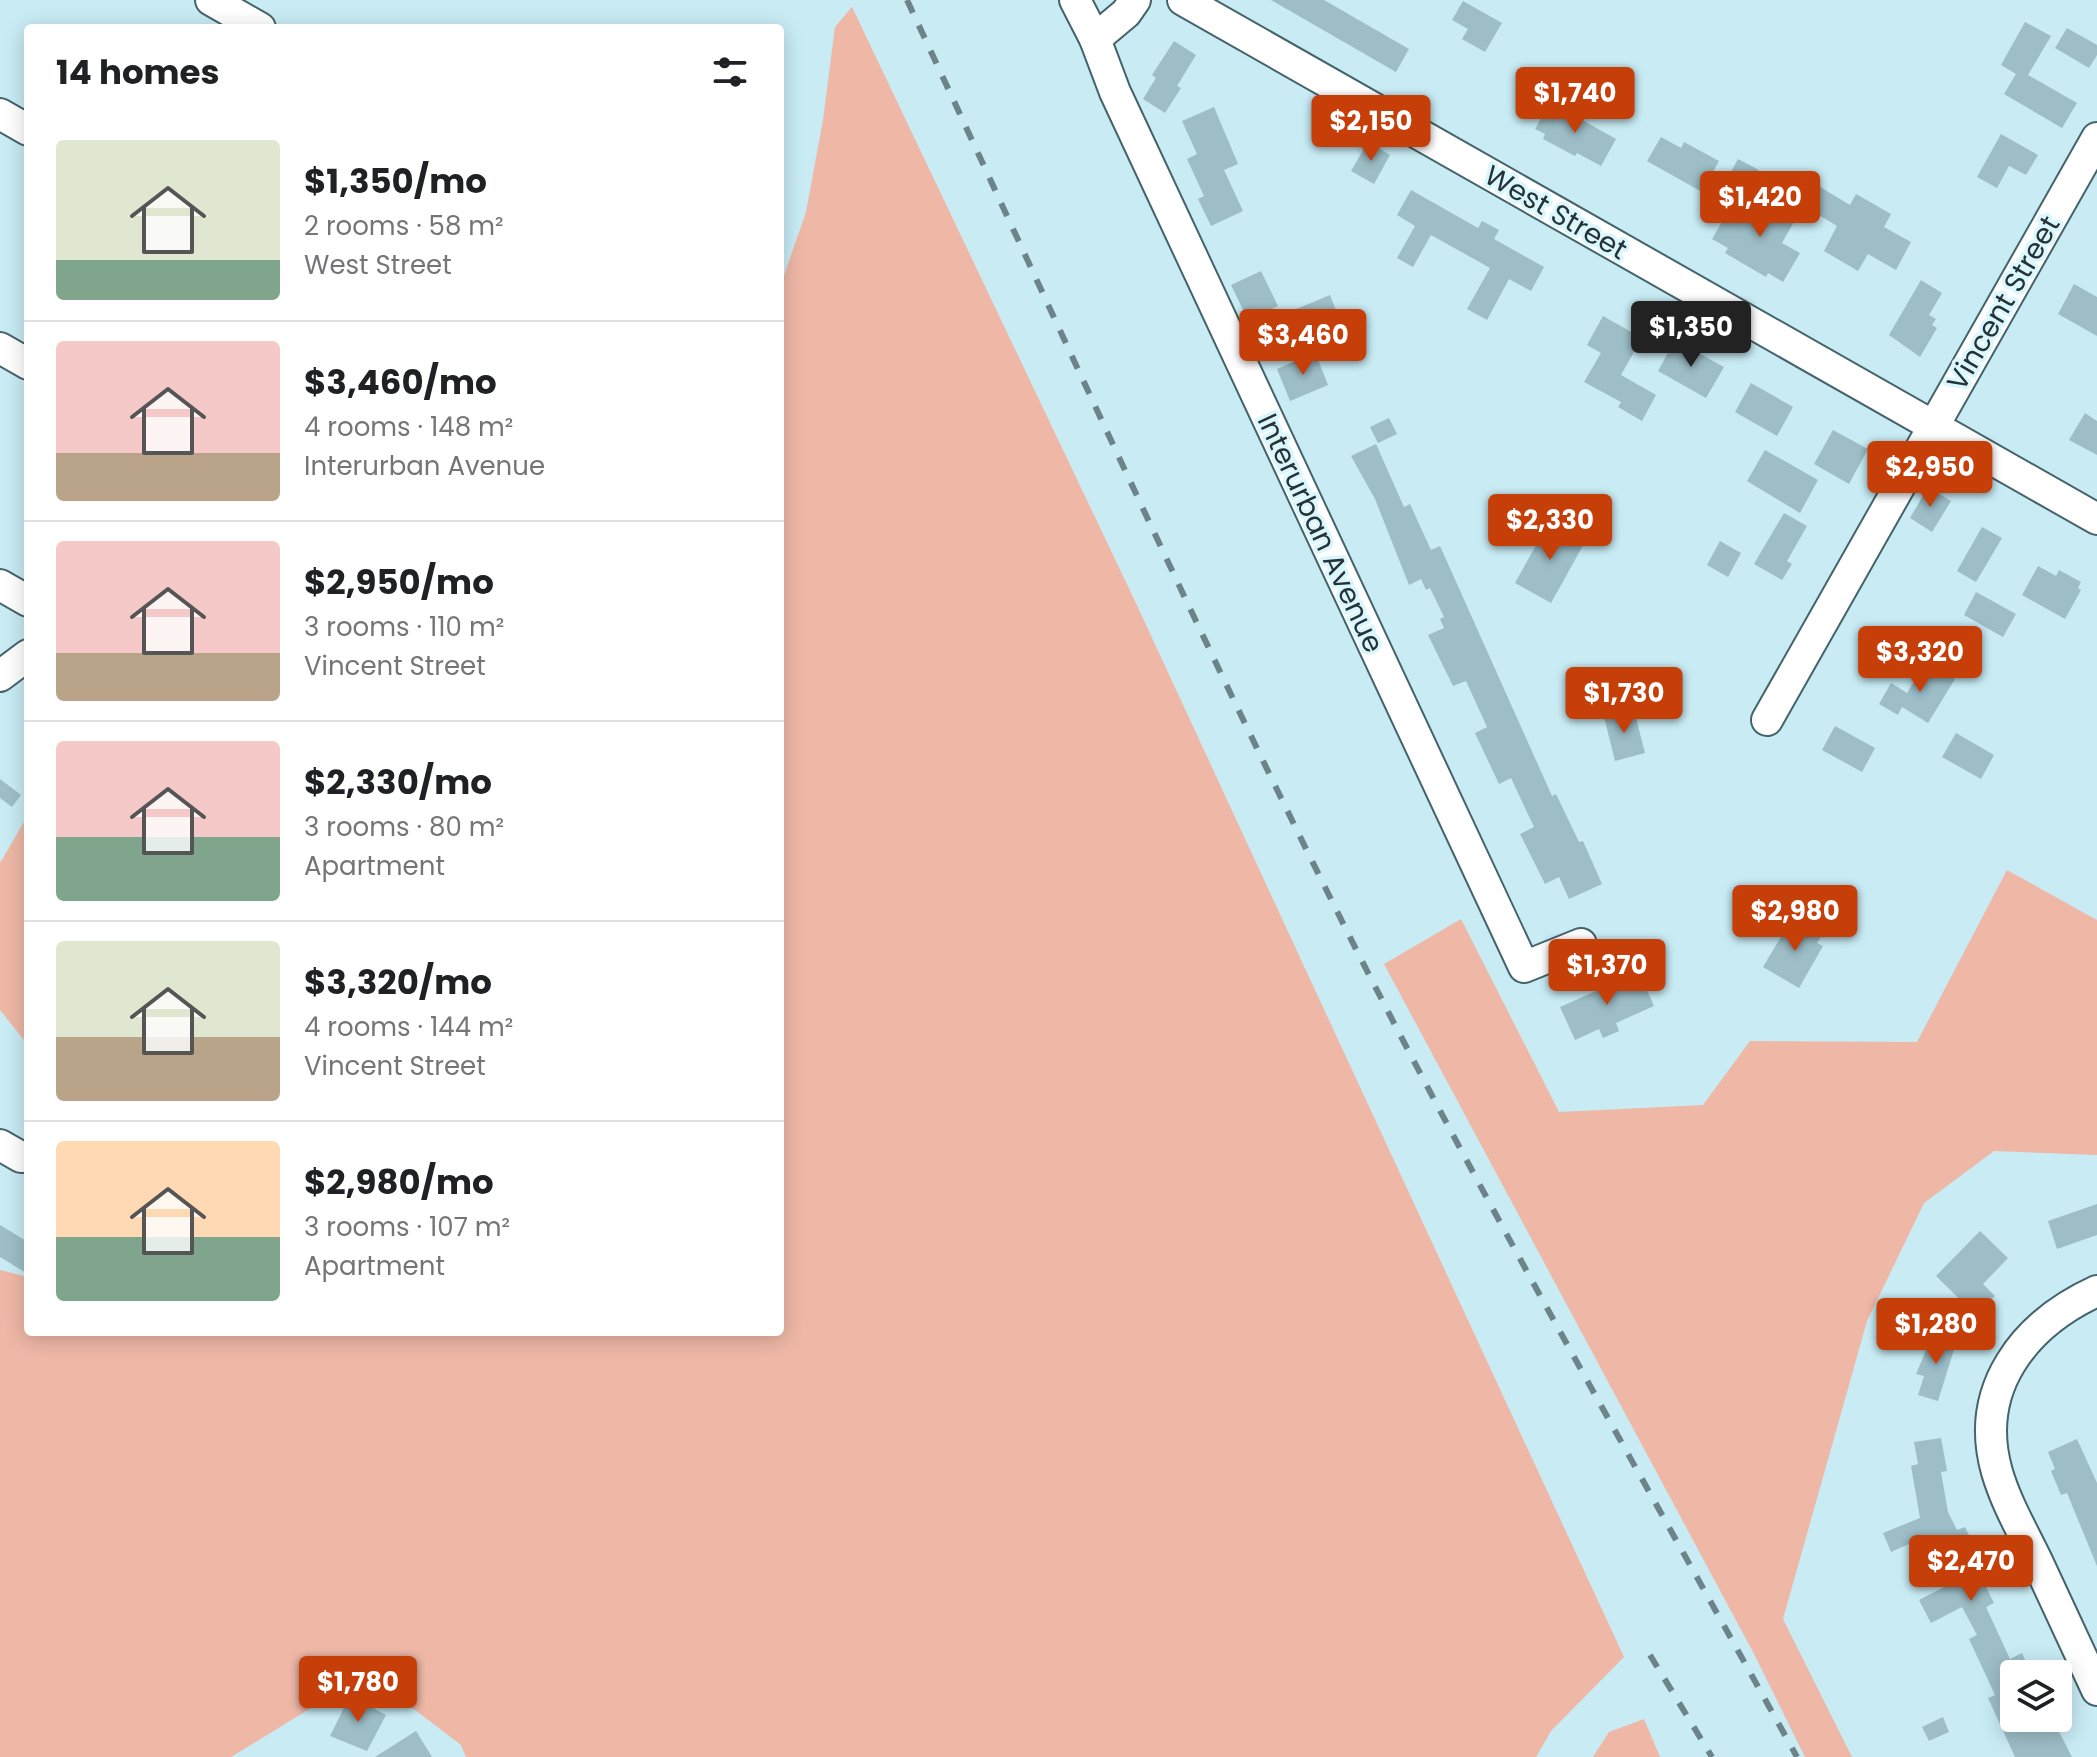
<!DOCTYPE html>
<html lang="en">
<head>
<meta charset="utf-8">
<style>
  body { margin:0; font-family:Poppins,sans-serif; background:#f6f6f6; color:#202124; height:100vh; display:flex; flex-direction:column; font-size:30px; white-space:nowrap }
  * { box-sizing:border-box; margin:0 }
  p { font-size:26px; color:#757577 }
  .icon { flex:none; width:44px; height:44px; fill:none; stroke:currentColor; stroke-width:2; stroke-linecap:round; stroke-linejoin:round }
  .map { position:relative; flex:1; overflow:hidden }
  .side { position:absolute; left:24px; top:24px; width:760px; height:1312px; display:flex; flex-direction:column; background:#fff; border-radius:8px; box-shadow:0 4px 20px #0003 }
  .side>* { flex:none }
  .tools { position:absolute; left:2000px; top:1660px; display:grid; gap:16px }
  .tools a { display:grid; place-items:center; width:72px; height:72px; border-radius:8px; background:#fff; box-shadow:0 4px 20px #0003; font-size:40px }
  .price { position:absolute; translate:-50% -68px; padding:0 18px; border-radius:8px; background:#c63f09; color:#fff; font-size:26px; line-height:52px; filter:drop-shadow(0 2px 4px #0008) }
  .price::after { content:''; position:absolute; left:50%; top:48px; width:24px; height:18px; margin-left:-12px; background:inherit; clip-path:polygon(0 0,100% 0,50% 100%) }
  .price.selected { background:#222; color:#fff }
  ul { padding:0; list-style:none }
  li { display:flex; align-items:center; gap:24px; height:200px; padding:0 32px }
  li+li { border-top:2px solid #e0e0e0 }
  li span { display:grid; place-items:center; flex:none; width:224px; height:160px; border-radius:8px; color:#555 }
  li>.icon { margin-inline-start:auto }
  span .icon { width:96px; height:96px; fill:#fffc; stroke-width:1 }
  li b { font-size:34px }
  h2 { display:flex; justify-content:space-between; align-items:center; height:96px; padding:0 32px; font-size:34px }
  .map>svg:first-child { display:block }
  .green { fill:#eeb7a6 }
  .building { fill:#9dbec7 }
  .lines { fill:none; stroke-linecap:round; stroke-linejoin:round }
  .minor-casing { stroke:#44636b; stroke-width:34 }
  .minor { stroke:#fff; stroke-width:30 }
  .rail { stroke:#6c8389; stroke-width:6; stroke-dasharray:14 14; stroke-linecap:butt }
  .labels { text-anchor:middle; stroke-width:7; stroke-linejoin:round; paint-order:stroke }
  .street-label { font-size:28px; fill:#253236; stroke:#dbf7fe }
</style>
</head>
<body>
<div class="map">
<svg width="2097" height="1757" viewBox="0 0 2097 1757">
  <rect width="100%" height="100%" fill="#c8ebf4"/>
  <g class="green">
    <path d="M852 7 1134 599 1624 1657 1551 1731 1536 1757H466L461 1745 398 1697 345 1687 231 1757H0V1270L28 1277V1332H780V287L806 212 823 120 835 27Z"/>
    <path d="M28 815V1045L0 1010V863Z"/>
    <path d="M2007 870 2097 920V1155L1994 1151 1924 1203 1867 1321 1783 1619 1852 1757H1805L1753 1652 1384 964 1461 919 1559 1112 1703 1105 1750 1041 1917 1042Z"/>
    <path d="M1644 1719 1660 1757H1593L1609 1732Z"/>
  </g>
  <g class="building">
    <path d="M1271 0H1324L1409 49 1396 72Z"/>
    <path d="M1463 1 1502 23 1485 52 1462 39 1468 29 1452 20Z"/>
    <path d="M2025 22 2051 36 2028 75 2077 103 2062 128 2004 94 2016 74 2001 65Z"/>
    <path d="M2067 28 2097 45V55L2089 68 2055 48Z"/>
    <path d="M1174 41 1196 55 1177 86 1181 88 1165 113 1143 99 1156 78 1152 75Z"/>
    <path d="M1550 102 1616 139 1601 166 1577 153 1575 156 1543 139 1545 134 1535 129Z"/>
    <path d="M1214 107 1238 164 1224 170 1243 211 1211 226 1198 199 1204 196 1187 159 1197 154 1182 121Z"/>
    <path d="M2001 134 2038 155 2026 175 2009 166 1997 188 1977 177Z"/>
    <path d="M1661 137 1681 148 1684 142 1719 161 1702 192 1647 161Z"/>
    <path d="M1368 142 1390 155 1374 184 1351 171Z"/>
    <path d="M1738 159 1759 170 1748 192 1726 181Z"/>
    <path d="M1817 185 1850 205 1856 194 1891 214 1884 227 1911 242 1896 270 1868 254 1858 271 1824 251 1837 226 1804 206Z"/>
    <path d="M1411 190 1478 228 1482 221 1499 230 1494 239 1544 267 1531 291 1509 279 1487 320 1467 309 1490 268 1431 235 1413 267 1397 258 1415 226 1397 215Z"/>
    <path d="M1779 199 1800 211 1782 243 1800 253 1783 282 1768 273 1766 277 1742 263 1725 253 1728 248 1712 239 1733 203 1766 222Z"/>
    <path d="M1261 271 1278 306 1248 320 1231 285Z"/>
    <path d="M1921 280 1942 293 1929 315 1936 319 1932 325 1937 328 1920 357 1889 335Z"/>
    <path d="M2074 284 2097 297V336L2058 314Z"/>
    <path d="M1330 295 1339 318 1303 332 1294 310Z"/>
    <path d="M1603 316 1642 338 1621 375 1656 395 1642 421 1618 407 1621 402 1584 382 1601 353 1587 345Z"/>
    <path d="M1675 340 1724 367 1706 398 1658 371Z"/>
    <path d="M1315 352 1328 385 1290 401 1277 369Z"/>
    <path d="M1751 383 1793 407 1777 436 1735 412Z"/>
    <path d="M2085 413 2097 421V455L2069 440Z"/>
    <path d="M1389 418 1397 434 1378 443 1370 427Z"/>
    <path d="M1833 430 1868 449 1849 484 1814 464Z"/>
    <path d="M1376 444 1404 507 1410 504 1431 550 1440 546 1552 796 1556 794 1579 842 1583 841 1602 884 1569 899 1559 877 1545 884 1520 834 1534 827 1511 778 1499 784 1475 733 1487 727 1466 681 1453 686 1428 635 1444 628 1440 619 1444 617 1430 588 1426 590 1421 579 1409 585 1375 499 1351 456Z"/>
    <path d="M1765 450 1818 480 1800 513 1747 481Z"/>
    <path d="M1928 487 1951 501 1932 532 1910 518Z"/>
    <path d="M1784 513 1807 526 1787 561 1792 564 1782 580 1754 564Z"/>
    <path d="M1549 522 1585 542 1551 603 1515 583Z"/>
    <path d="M1982 527 2002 538 1976 582 1957 571Z"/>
    <path d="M1720 541 1741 553 1728 577 1707 565Z"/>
    <path d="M2038 566 2056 576 2059 570 2081 582 2078 588 2081 590 2065 619 2022 595Z"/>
    <path d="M1976 592 2016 614 2003 637 1964 615Z"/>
    <path d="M1926 662 1955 679 1928 723 1902 707 1898 715 1879 704 1891 683 1907 693Z"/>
    <path d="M1634 710 1645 753 1615 761 1604 717Z"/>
    <path d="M1835 726 1875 748 1862 772 1822 750Z"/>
    <path d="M1956 733 1994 755 1981 779 1942 757Z"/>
    <path d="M0 779 21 795 12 807 0 798Z"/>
    <path d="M1792 918 1822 935 1817 943 1823 946 1799 988 1763 967Z"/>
    <path d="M1639 972 1654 1006 1616 1023 1619 1031 1603 1038 1599 1029 1575 1040 1560 1007Z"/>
    <path d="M2097 1204V1235L2057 1249 2048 1221Z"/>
    <path d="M0 1225 28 1242V1274L0 1257Z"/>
    <path d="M1980 1231 2008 1258 1983 1284 1995 1296 1976 1315 1936 1276Z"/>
    <path d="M1934 1332 1957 1340 1938 1401 1918 1395 1924 1376 1916 1374Z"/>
    <path d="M1941 1438 1947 1471 1941 1472 1948 1512 1957 1530 1965 1527 1993 1584 1986 1587 1994 1603 1986 1607 2010 1659 2022 1653 2029 1669 2014 1674V1718H2052L2072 1757H2015L1988 1698 1995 1695 1969 1639 1977 1635 1962 1607 1931 1623 1919 1600 1950 1584 1927 1536 1891 1552 1883 1533 1920 1518 1911 1466 1918 1464 1914 1442Z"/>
    <path d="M2077 1439 2097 1483V1566L2067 1493 2061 1495 2051 1471 2055 1469 2048 1452Z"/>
    <path d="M350 1696 386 1715 367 1751 330 1736Z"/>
    <path d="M1943 1717 1949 1732 1929 1741 1922 1727Z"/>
    <path d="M416 1731 432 1757H375Z"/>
  </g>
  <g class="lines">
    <g class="minor-casing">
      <g id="minor">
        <path d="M211 0 260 28"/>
        <path d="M1075 0 1095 39 1115 92 1524 967 1581 944"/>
        <path d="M1183 0 2097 519"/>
        <path d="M1095 39 1126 13 1135 0"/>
        <path d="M0 114 28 130"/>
        <path d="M0 348 28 364"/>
        <path d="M0 585 28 601"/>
        <path d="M0 676 28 655"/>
        <path d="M1767 720 2097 138"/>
        <path d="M0 1145 21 1157"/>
        <path d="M2097 1291C2025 1324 1973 1388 1997 1472 2006 1503 2023 1532 2037 1561 2057 1604 2077 1647 2097 1690"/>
      </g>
    </g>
    <use href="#minor" class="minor"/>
    <g class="rail">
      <path d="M907 0C1056 320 1201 642 1360 957 1498 1228 1650 1491 1797 1757"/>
      <path d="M1650 1655 1712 1757"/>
    </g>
  </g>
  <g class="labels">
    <g class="street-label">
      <text transform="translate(1556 212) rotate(30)" y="10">West Street</text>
      <text transform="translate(2003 303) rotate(-60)" y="10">Vincent Street</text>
      <text transform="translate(1321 533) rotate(65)" y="10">Interurban Avenue</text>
    </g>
  </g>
</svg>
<div class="tools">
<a><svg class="icon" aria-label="layers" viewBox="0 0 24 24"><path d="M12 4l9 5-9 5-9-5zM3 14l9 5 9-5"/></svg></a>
</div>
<b class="price" style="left:1575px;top:135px">$1,740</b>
<b class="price" style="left:1371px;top:163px">$2,150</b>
<b class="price" style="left:1760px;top:239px">$1,420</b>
<b class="price selected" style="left:1691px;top:369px">$1,350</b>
<b class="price" style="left:1303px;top:377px">$3,460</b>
<b class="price" style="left:1930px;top:509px">$2,950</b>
<b class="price" style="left:1550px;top:562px">$2,330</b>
<b class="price" style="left:1920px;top:694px">$3,320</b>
<b class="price" style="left:1624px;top:735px">$1,730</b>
<b class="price" style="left:1795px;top:953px">$2,980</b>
<b class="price" style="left:1607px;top:1007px">$1,370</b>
<b class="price" style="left:1936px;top:1366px">$1,280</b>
<b class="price" style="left:1971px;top:1603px">$2,470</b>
<b class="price" style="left:358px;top:1724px">$1,780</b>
<section class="side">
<h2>14 homes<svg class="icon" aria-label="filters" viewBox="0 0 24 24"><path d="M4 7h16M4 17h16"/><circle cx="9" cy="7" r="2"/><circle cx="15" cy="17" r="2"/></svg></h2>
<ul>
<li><span style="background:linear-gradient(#dfe7d0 75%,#7fa58c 0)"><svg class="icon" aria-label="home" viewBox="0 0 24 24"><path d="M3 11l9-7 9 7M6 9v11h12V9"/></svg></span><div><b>$1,350/mo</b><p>2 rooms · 58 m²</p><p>West Street</p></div></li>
<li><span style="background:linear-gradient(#f6c9c9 70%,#b9a48a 0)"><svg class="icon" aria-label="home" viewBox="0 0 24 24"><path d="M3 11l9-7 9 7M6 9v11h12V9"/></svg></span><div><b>$3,460/mo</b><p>4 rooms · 148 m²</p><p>Interurban Avenue</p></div></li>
<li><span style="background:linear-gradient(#f6c9c9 70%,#b9a48a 0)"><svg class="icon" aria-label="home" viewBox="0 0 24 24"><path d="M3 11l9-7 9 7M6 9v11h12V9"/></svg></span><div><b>$2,950/mo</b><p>3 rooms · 110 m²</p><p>Vincent Street</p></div></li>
<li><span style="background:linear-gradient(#f6c9c9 60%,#7fa58c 0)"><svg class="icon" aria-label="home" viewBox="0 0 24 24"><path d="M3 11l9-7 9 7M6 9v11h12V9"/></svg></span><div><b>$2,330/mo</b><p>3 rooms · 80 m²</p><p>Apartment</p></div></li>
<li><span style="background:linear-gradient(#dfe7d0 60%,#b9a48a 0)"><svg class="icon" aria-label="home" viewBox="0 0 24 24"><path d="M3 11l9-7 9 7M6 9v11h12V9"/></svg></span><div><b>$3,320/mo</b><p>4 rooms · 144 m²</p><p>Vincent Street</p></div></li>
<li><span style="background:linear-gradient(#ffd9b3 60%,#7fa58c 0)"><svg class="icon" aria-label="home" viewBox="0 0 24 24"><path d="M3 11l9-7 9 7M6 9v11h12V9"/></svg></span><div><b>$2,980/mo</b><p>3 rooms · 107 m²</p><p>Apartment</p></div></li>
</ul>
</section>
</div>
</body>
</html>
